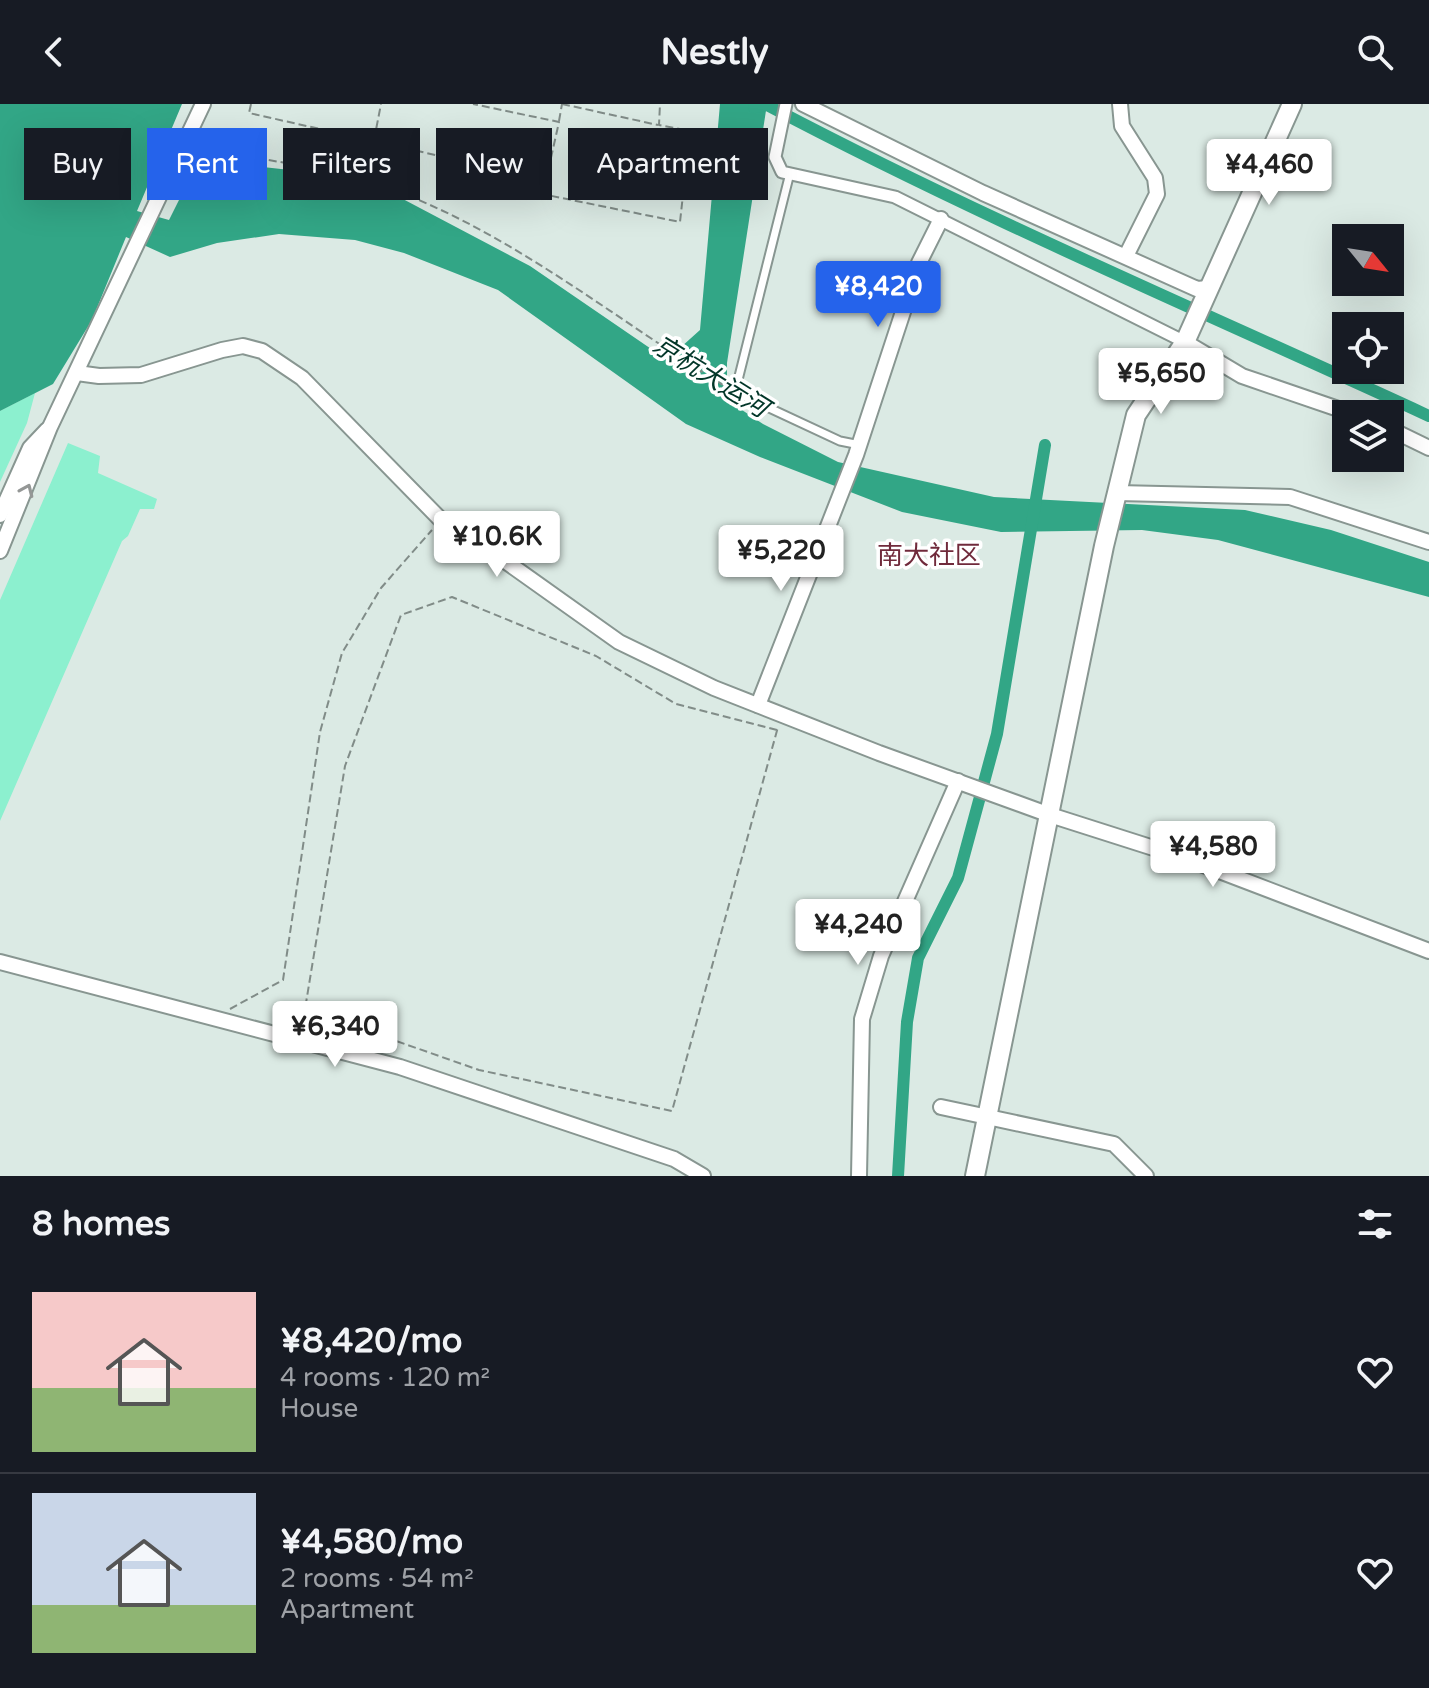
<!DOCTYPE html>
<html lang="en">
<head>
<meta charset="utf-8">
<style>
  body { margin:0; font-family:"Varela Round","Noto Sans SC",sans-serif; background:#20242c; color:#f1f3f6; height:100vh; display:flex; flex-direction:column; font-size:30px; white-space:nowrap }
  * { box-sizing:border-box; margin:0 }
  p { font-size:26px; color:#9ea1a6 }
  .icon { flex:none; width:44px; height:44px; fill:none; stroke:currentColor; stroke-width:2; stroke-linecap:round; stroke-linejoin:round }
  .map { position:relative; height:1072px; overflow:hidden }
  .details { display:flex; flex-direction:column; background:#171b24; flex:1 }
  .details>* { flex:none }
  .hud { position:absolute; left:24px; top:24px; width:800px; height:72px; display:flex; gap:16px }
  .needle { width:52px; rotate:120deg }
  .buttons { position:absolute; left:1332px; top:120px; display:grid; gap:16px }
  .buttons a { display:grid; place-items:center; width:72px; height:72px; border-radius:0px; background:#171b24; box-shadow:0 8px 32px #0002; font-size:40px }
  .price { position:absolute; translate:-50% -68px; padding:0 18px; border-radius:8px; background:#fff; color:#222; font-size:26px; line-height:52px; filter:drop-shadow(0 2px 4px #0008) }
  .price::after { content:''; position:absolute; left:50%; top:48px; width:24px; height:18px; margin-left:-12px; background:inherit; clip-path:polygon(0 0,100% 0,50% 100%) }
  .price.on { background:#2563eb; color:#fff }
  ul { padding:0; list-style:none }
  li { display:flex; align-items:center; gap:24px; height:200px; padding:0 32px }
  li+li { border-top:2px solid #363941 }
  li span { display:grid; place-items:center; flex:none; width:224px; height:160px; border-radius:0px; color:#555 }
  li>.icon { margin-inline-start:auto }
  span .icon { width:96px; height:96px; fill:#fffc; stroke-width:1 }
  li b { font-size:34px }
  h2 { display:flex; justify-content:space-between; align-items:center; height:96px; padding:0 32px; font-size:34px }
  .chip { padding:0 28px; border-radius:0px; background:#171b24; box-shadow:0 8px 32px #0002; font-size:28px; line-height:72px }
  .chip.on { background:#2563eb; color:#fff }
  header { display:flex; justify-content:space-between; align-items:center; height:104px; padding:0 32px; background:#171b24; font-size:36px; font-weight:700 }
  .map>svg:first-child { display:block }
  .green { fill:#8cf0cf }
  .water { fill:#32a686 }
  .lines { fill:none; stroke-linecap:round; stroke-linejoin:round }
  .canal { stroke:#32a686; stroke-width:12 }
  .service-casing { stroke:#889691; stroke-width:11 }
  .pedestrian-casing { stroke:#889691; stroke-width:15 }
  .minor-casing { stroke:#889691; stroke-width:18 }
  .tertiary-casing { stroke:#889691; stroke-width:22 }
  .path { stroke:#818c88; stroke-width:2; stroke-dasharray:8 4; stroke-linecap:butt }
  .service { stroke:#fff; stroke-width:7 }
  .pedestrian { stroke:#fff; stroke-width:11 }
  .minor { stroke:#fff; stroke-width:14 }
  .tertiary { stroke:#fff; stroke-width:18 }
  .oneway { stroke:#949796 }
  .labels { text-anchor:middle; stroke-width:7; stroke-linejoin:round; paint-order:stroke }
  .water-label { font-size:26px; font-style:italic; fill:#023629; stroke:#fff }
  .neighbourhood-label { font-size:26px; fill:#702a3b; stroke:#fff }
</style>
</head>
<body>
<header><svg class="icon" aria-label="back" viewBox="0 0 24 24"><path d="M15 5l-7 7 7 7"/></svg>Nestly<svg class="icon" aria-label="search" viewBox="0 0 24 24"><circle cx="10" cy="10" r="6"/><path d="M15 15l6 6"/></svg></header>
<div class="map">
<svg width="1429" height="1072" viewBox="0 0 1429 1072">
  <rect width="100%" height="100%" fill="#dbeae4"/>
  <g class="green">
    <path d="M35 289 27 319 0 378V307Z"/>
    <path d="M68 339 100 352 98 369 157 395 154 405H140L128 432 122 437 0 717V496Z"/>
  </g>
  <path class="water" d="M0 0H182L137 107 169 116 199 56 299 67 382 84 530 162 660 251 671 252 700 226 720 0H767L727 259V296L763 320 838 358 994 393 1245 406 1331 426 1429 458V493L1218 436 1142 426 1001 428 902 408 760 353 686 320 498 186 404 149 355 136 279 130 217 139 170 153 126 133 92 216 53 280 0 307Z"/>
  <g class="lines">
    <g class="canal">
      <path d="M754 3 767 1C983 115 1208 210 1429 312"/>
      <path d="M898 1072 907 918 918 854 958 774 997 630 1045 341"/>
    </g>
    <g class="service-casing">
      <path id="service" d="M790 69 735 288 840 337 860 341"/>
    </g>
    <g class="pedestrian-casing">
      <path id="pedestrian" d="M786 0 775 53 782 68 895 93 1185 238"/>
    </g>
    <g class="minor-casing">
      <g id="minor">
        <path d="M803 0 983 89 1197 185 1208 184"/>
        <path d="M1120 0 1122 22 1155 74 1157 90 1126 152"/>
        <path d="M1185 238 1242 272 1353 310"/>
        <path d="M77 269 99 272 141 271 222 246 243 242 262 247 302 274 441 416 477 437 619 538 714 584 879 649 1050 711 1188 755 1429 847"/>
        <path d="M1390 325 1429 344"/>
        <path d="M1117 389 1290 393 1429 438"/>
        <path d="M0 411 30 344 47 326"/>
        <path d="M0 447 50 323 203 0"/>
        <path d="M758 601 856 351 919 159 941 115"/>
        <path d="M0 858 400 963 674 1055 703 1072"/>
        <path d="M941 1003 1114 1040 1146 1072"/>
        <path d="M859 1072 862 915 881 852 958 677"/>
      </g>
    </g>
    <g class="tertiary-casing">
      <path id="tertiary" d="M975 1072 1104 442 1136 311 1185 238 1292 0"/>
    </g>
    <g class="path">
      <path d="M251 0 249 9 546 76 559 18 473 0"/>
      <path d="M562 0 658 21"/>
      <path d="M559 17 562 0"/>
      <path d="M374 36 381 0"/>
      <path d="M198 43C260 56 328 63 388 84 511 128 616 216 728 284"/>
      <path d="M546 76 542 90 680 118 690 27 659 21 660 0"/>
      <path d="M777 626 676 600 596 552 452 493 401 511 345 662 305 905 479 966 672 1007 778 623"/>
      <path d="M230 905 283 876 320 628 342 549 381 484 432 426"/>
    </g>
    <use href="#service" class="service"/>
    <use href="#pedestrian" class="pedestrian"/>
    <use href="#minor" class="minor"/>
    <use href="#tertiary" class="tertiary"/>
  </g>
  <defs><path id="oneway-chevron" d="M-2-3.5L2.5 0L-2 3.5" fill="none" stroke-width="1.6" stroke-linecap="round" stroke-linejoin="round" transform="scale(2)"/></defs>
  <use class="oneway" href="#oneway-chevron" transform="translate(27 386) rotate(-66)"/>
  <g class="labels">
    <g class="water-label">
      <text transform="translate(711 272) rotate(32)" y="9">京杭大运河</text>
    </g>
    <g class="neighbourhood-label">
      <text x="929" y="460">南大社区</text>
    </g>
  </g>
</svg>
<div class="buttons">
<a><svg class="needle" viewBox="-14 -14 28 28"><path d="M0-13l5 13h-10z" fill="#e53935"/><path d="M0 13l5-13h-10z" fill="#9ea1a6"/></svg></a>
<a><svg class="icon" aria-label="locate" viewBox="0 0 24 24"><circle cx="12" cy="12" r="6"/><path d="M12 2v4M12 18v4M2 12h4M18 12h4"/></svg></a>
<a><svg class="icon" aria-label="layers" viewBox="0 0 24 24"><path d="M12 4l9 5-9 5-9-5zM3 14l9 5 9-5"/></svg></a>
</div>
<b class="price" style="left:1269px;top:103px">¥4,460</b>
<b class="price on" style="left:878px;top:225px">¥8,420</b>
<b class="price" style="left:1161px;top:312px">¥5,650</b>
<b class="price" style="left:497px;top:475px">¥10.6K</b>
<b class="price" style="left:781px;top:489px">¥5,220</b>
<b class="price" style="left:1213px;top:785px">¥4,580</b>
<b class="price" style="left:858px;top:863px">¥4,240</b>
<b class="price" style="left:335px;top:965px">¥6,340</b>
<div class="hud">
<a class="chip">Buy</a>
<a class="chip on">Rent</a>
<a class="chip">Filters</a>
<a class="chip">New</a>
<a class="chip">Apartment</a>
</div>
</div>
<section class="details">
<h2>8 homes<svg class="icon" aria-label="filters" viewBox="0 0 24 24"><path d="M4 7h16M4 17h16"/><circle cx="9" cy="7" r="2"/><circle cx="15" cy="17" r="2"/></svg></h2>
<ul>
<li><span style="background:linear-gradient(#f6c9c9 60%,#8fb573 0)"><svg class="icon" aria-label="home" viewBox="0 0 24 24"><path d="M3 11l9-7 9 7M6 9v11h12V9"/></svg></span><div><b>¥8,420/mo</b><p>4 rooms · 120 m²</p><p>House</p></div><svg class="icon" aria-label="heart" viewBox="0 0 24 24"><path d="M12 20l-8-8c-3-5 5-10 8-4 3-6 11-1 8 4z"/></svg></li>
<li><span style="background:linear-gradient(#c9d6e8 70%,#8fb573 0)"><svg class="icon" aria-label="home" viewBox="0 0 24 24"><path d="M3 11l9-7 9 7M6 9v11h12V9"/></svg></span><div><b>¥4,580/mo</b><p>2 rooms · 54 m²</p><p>Apartment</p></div><svg class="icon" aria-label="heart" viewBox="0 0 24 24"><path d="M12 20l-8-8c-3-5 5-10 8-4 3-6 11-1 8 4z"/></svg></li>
</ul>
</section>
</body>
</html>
